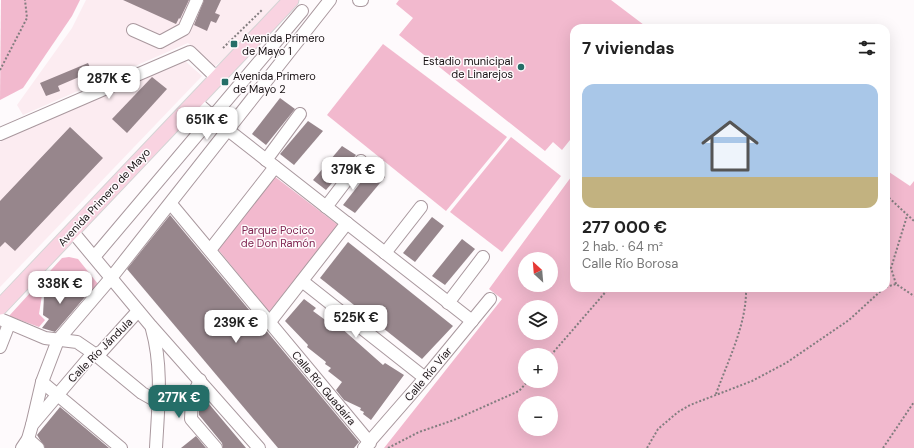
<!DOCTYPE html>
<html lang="es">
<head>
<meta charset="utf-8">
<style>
  body { margin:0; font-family:"DM Sans",sans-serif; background:#f6f6f6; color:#222; height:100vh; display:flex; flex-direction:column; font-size:15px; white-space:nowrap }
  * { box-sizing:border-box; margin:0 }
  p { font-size:13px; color:#767676 }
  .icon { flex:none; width:22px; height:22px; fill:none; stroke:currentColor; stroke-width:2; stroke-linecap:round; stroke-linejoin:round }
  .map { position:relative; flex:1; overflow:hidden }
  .drawer { position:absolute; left:570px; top:24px; width:320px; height:268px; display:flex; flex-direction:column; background:#fff; border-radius:12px; box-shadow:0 4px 16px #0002 }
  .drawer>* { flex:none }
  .needle { width:26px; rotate:334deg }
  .tools { position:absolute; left:518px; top:252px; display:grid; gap:8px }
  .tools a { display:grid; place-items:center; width:40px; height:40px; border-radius:50%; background:#fff; box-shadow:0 4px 16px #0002; font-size:20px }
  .price { position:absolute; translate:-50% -34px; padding:0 9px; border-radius:8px; background:#fff; color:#222; font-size:13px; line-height:26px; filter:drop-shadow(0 1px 2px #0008) }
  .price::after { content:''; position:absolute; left:50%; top:24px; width:12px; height:9px; margin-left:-6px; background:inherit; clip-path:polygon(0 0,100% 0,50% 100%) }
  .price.on { background:#256e68; color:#fff }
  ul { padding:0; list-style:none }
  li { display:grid; align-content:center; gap:8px; height:212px; padding:0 12px }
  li+li { border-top:1px solid #e0e0e0 }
  li span { display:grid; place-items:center; height:124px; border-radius:12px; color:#555 }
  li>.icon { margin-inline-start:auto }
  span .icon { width:72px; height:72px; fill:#fffc; stroke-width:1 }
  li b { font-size:17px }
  h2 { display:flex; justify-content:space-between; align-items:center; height:48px; padding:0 12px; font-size:17px }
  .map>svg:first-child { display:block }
  .built { fill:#fcecf1 }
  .green { fill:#f2b9ce; fill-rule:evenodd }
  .building { fill:#97868c }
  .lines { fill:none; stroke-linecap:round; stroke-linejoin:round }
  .minor-casing { stroke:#a9989e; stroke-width:14 }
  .major-casing { stroke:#d5d4d5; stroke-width:17 }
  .path { stroke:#827d7f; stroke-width:2; stroke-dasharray:2 2; stroke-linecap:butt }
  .minor { stroke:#fff; stroke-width:12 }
  .major { stroke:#f9d3e1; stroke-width:15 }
  .poi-dot { fill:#256e68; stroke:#fefafc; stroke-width:1.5 }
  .labels { text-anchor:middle; stroke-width:3; stroke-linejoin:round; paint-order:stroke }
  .poi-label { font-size:11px; fill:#171113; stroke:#fefafc; text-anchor:start }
  .street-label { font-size:11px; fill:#171113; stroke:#fefafc }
  .park-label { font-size:11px; fill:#7f2450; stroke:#fefafc }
</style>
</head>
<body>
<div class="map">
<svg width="914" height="448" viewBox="0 0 914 448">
  <rect width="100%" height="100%" fill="#fefafc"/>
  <g class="built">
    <path d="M86 0H282L241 45 214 67 188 43 23 115 17 105 72 28Z"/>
    <path d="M185 61 202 76 0 287V142L12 133Z"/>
  </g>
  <g class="green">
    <path d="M1 0H80L72 16 23 88 0 100Z"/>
    <path d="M399 0H611L648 28H574V135L562 150 553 142 545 151 399 35 413 18 396 4Z"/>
    <path d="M383 44 507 137 446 211 327 115Z"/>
    <path d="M511 137 561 176 502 252 450 212Z"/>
    <path d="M886 170 910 186 914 181V448H384L502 299 489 289 574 173V288H886ZM525 259H551V285H525ZM525 307H551V333H525ZM525 355H551V381H525ZM525 403H551V429H525Z"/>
    <path d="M274 176 338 225 269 312 217 248Z"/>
    <path d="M69 257 78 259 98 284 89 294 86 292 88 288 82 283 78 286 74 282H54L42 295 39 314 45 320 39 327 9 316 62 258Z"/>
  </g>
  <g class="building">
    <path d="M123 0H189L180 19 179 18 176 24Z"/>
    <path d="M204 0H221L215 13 220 15 216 23 211 21 207 31 194 25Z"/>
    <path d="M88 63 94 76 81 82 79 77 58 86 60 91 46 96 40 83Z"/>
    <path d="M152 77 167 89 127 133 112 119Z"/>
    <path d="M280 98 295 109 266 145 252 134Z"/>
    <path d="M308 121 323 131 294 165 280 154Z"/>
    <path d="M70 127 103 158 15 251 5 242 0 247V201Z"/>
    <path d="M342 146 356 155 326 190 313 180Z"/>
    <path d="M372 168 385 177 355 213 343 205Z"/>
    <path d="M170 215 359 442 354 448H278L127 269Z"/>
    <path d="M432 217 444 226 415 262 403 253Z"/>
    <path d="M462 239 475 249 445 285 432 276Z"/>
    <path d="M348 242 453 326 422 359 320 278Z"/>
    <path d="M73 284 85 297 55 332 42 328 49 319 43 315 44 296 56 285Z"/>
    <path d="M304 299 316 308 313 311 328 322 331 319 383 365 385 363 404 375 371 420 363 414 364 412 360 410 361 408 344 400 336 390 342 382 328 371 331 368 325 364 326 362 307 347 308 345 285 321Z"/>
    <path d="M204 398 246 448H223L222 443 199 415V402Z"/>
    <path d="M60 407 109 448H45L37 435Z"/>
    <path d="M196 436 206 448H181Z"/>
  </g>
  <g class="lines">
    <g class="minor-casing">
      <g id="minor">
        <path d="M359 0H362"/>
        <path d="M133 30 160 42 184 29 197 0"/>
        <path d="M195 101 228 130 472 321"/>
        <path d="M0 134 190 52 217 78"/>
        <path d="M266 160 300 114"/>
        <path d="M171 204 370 443"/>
        <path d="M326 207 361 161"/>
        <path d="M72 231 151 326 259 448"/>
        <path d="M210 250 275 167"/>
        <path d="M385 253 421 207"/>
        <path d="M94 257 302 11"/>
        <path d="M302 281 425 378"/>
        <path d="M448 303 483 257"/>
        <path d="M0 319 45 338 77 342 96 355 142 393 158 402"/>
        <path d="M269 323 347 223"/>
        <path d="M152 329C163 368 158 409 156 448"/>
        <path d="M0 347 9 324"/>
        <path d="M200 380 192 398 191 419 216 448"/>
        <path d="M42 382 121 448"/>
        <path d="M32 425 42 382 58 340 111 278 330 0"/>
        <path d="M28 439 38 448"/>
        <path d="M22 448 28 439 32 425 88 359 102 351 138 311"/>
        <path d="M364 448 425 378 490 299"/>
      </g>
    </g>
    <g class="major-casing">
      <path id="major" d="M0 307 291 0"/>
    </g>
    <g class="path">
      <path d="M223 48 263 9"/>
      <path d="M0 70 27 18 25 0"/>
      <path d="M886 195 914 221"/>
      <path d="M896 284 891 268 907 216"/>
      <path d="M886 287 896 284 914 296"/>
      <path d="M551 355 609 288"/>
      <path d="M716 394C728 360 747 324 746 288"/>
      <path d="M388 448 419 432 454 420 519 391 528 381"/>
      <path d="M647 448 658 429 678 412 690 405 752 381 786 363 849 320 884 288"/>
      <path d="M883 448 914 402"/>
    </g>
    <use href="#minor" class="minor"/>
    <use href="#major" class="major"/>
  </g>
  <g class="poi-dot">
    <rect x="230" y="40" width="8" height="8" rx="2"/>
    <circle cx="521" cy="67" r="4"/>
    <rect x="221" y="78" width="8" height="8" rx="2"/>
  </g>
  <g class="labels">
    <g class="poi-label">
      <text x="242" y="42">Avenida Primero<tspan x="242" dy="13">de Mayo 1</tspan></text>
      <text x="513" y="65" text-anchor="end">Estadio municipal<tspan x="513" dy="13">de Linarejos</tspan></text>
      <text x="233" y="80">Avenida Primero<tspan x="233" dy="13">de Mayo 2</tspan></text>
    </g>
    <g class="street-label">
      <text transform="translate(104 197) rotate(-47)" y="4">Avenida Primero de Mayo</text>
      <text transform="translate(100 350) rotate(-45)" y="4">Calle Río Jándula</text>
      <text transform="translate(428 374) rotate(-50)" y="4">Calle Río Viar</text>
      <text transform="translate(324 388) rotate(50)" y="4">Calle Río Guadaira</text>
    </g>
    <g class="park-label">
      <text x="278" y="234">Parque Pocico<tspan x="278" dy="13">de Don Ramón</tspan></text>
    </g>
  </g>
</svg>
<div class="tools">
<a><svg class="needle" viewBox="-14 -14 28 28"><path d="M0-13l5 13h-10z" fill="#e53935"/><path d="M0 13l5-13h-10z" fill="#767676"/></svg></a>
<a><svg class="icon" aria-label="layers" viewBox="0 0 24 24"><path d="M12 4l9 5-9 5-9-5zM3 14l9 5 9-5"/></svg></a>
<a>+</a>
<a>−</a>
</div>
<b class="price" style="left:109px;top:100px">287K €</b>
<b class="price" style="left:207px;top:141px">651K €</b>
<b class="price" style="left:353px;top:191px">379K €</b>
<b class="price" style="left:60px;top:305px">338K €</b>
<b class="price" style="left:356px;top:339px">525K €</b>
<b class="price" style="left:236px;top:344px">239K €</b>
<b class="price on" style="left:179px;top:419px">277K €</b>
<section class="drawer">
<h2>7 viviendas<svg class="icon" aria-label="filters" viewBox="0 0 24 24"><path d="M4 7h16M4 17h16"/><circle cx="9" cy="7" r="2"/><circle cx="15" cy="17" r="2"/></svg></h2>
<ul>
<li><span style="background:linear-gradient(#a9c7e8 75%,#c2b280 0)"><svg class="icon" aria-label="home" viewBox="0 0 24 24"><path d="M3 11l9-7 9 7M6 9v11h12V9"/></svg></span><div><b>277 000 €</b><p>2 hab. · 64 m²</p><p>Calle Río Borosa</p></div></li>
</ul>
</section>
</div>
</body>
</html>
